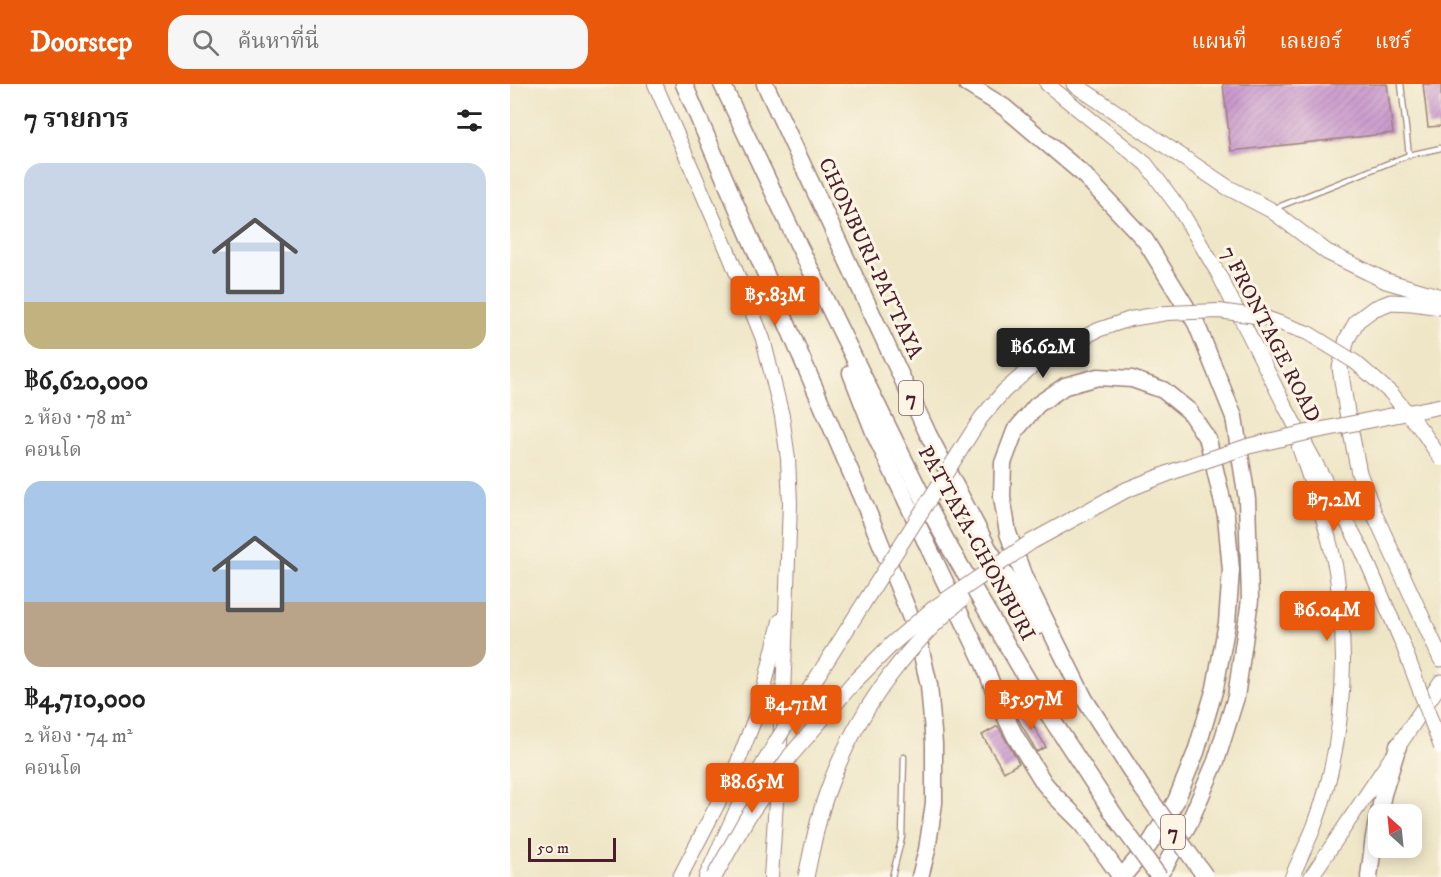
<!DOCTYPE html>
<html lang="th">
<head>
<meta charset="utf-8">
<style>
  body { margin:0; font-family:"IM FELL DW Pica","Noto Serif Thai",serif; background:#f6f6f6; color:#222; height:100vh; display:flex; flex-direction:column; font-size:22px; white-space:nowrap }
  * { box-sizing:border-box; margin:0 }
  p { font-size:20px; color:#767676 }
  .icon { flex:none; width:33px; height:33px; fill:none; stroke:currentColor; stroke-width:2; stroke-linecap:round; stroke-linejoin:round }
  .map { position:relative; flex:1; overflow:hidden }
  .sheet { display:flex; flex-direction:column; background:#fff; width:510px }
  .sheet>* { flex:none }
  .needle { width:39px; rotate:333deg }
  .controls { position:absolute; left:858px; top:720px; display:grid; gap:12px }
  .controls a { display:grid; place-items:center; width:54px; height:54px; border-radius:12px; background:#fff; box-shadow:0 3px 15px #0003; font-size:30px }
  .scale { position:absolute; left:18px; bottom:15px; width:88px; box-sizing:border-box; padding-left:6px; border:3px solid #4a1f2b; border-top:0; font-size:16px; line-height:21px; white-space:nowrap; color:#4a1f2b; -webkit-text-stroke:4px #fcf5e5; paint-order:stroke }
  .price { position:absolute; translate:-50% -51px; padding:0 14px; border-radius:6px; background:#ea580c; color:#fff; font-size:20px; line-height:39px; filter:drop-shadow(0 2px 3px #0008) }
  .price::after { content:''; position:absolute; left:50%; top:36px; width:18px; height:14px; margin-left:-9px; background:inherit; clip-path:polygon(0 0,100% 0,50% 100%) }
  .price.current { background:#222; color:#fff }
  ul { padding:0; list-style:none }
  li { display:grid; align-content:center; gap:12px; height:318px; padding:0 24px }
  li span { display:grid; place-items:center; height:186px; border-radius:18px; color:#555 }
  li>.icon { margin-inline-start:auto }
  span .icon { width:108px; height:108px; fill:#fffc; stroke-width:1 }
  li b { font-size:26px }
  h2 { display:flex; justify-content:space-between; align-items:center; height:72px; padding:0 24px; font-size:26px }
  header { display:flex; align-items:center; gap:36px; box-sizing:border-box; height:84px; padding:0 30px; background:#ea580c; color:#fff }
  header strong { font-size:28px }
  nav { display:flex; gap:33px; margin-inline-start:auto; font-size:21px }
  .search { width:420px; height:54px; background:#f6f6f6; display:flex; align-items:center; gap:15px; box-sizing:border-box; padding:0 21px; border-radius:18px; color:#767676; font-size:22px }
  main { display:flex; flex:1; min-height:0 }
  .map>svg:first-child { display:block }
  .building { fill:url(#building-hatch) }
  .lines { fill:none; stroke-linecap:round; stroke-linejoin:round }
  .lane-casing { stroke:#9c8279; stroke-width:7 }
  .secondary-casing { stroke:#9c8279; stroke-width:16 }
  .primary-casing { stroke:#9c8279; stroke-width:17 }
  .highway-casing { stroke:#9c8279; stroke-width:19 }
  .lane { stroke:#fff; stroke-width:4.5 }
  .secondary { stroke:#fff; stroke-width:14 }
  .primary { stroke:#fff; stroke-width:15 }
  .highway { stroke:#fff; stroke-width:16 }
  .secondary-bridge-casing { stroke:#9c8279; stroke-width:16; stroke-linecap:butt }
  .primary-bridge-casing { stroke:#9c8279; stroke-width:17; stroke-linecap:butt }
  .highway-bridge-casing { stroke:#9c8279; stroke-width:19; stroke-linecap:butt }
  .secondary-bridge { stroke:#fff; stroke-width:14 }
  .primary-bridge { stroke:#fff; stroke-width:15 }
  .highway-bridge { stroke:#fff; stroke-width:16 }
  .labels { text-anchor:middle; stroke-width:6; stroke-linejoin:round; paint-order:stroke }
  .shield { fill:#fcf5e5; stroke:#7f5f63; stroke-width:1.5 }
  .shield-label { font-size:20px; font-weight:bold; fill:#4a1f2b }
  .street-label { font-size:21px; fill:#4a1f2b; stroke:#fcf5e5 }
</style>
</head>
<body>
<header>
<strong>Doorstep</strong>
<div class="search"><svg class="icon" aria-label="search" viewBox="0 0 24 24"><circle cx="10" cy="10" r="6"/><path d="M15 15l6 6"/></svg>ค้นหาที่นี่</div>
<nav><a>แผนที่</a><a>เลเยอร์</a><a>แชร์</a></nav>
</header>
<main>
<section class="sheet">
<h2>7 รายการ<svg class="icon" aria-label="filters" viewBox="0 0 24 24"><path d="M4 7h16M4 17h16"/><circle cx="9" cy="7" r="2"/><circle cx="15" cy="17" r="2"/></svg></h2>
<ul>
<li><span style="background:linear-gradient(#c9d6e8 75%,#c2b280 0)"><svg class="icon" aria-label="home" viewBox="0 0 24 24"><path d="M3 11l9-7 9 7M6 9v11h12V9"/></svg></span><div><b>฿6,620,000</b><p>2 ห้อง · 78 m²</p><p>คอนโด</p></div></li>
<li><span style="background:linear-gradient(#a9c7e8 65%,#b9a48a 0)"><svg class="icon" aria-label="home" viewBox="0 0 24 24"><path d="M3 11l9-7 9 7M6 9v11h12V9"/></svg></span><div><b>฿4,710,000</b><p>2 ห้อง · 74 m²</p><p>คอนโด</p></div></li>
</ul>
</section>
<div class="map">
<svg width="931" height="793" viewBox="0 0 931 793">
  <defs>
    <pattern id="building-hatch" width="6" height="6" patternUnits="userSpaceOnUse" patternTransform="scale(1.5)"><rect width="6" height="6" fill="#c590cc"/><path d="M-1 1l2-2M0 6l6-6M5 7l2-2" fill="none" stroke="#a275a6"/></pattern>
  </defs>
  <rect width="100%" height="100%" fill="#fcf5e5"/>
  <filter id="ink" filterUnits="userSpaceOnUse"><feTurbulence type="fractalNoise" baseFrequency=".0167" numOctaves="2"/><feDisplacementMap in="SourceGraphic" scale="12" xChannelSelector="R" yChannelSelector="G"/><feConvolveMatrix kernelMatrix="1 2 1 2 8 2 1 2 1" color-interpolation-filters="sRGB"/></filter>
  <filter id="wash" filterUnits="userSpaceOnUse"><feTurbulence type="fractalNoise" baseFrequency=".008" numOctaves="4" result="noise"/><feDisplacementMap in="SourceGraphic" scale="24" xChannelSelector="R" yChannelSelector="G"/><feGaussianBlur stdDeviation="1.35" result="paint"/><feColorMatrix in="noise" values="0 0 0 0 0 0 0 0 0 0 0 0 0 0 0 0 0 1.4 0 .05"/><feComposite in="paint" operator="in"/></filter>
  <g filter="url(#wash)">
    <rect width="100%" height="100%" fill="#efe6c7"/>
    <g id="blocks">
      <g class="building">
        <path d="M713 0H877L883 49 721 67Z"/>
        <path d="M913 0H931V42L918 43Z"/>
        <path d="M514 626 536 663 527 668 506 631Z"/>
        <path d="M488 642 509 679 494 688 472 651Z"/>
      </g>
    </g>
  </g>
  <g filter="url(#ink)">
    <use href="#blocks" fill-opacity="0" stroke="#9c8279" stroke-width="1.5"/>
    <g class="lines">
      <g class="lane-casing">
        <g id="lane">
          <path d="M891 0 899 71"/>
          <path d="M763 125 899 71 931 64"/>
          <path d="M382 793 392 753 394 673"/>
        </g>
      </g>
      <g class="secondary-casing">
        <g id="secondary">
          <path d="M145 0 219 170 253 255 272 332 278 375 280 419 273 613 261 793"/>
          <path d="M537 0 636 80 669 124 708 189 776 324 852 466 893 561"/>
          <path d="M170 793 224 688 250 621 270 537"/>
          <path d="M196 793 227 725 267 656"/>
          <path d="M782 793C789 776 797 760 804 743 830 674 838 595 830 522 828 507 828 491 824 477 816 438 802 401 789 363"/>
          <path d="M801 793 881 674"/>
        </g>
      </g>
      <g class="primary-casing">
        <g id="primary">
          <path d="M564 0 717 103 761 126 817 168 876 197 931 213"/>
          <path d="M931 223 902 219 881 218 863 225 847 237 837 255 830 284 837 328 849 389 864 429 931 575"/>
          <path d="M888 662 931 598"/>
        </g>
      </g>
      <g class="highway-casing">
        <g id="highway">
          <path d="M174 0 360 433 407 549 419 601 424 660V719L417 766 410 793"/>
          <path d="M212 0 288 160 408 404 440 464 531 619 609 738"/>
          <path d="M255 0 418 350 478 464 528 542"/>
          <path d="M457 0 494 23 573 90 635 156 686 239 724 333 737 415 740 516 726 613 706 677 679 739 655 782 647 793"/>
          <path d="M341 289 366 353 474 580 490 622 505 652 534 699 545 712 573 740 611 793"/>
          <path d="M568 605 632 704"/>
          <path d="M574 614 514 493 498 449 492 413 493 379 505 347 527 321 555 302 588 293 622 295 653 306 679 327 698 356 716 432 721 486 717 539 705 604 686 668 666 717 639 761 612 793"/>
          <path d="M869 730 873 710 888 662"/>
          <path d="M859 793 864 753 868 732"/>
        </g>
      </g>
      <use href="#lane" class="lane"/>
      <use href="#secondary" class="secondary"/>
      <use href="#primary" class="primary"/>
      <use href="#highway" class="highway"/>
      <g class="secondary-bridge-casing">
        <g id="secondary-bridge">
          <path d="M893 561 931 663"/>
          <path d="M267 656 471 334 494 307 524 281 556 262 588 246 620 235 657 229 709 227 753 233 798 249 845 278 881 309 913 348 931 375"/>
        </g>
      </g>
      <g class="primary-bridge-casing">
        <g id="primary-bridge">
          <path d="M204 793 237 734 281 671 343 599 383 559 423 525 521 458 616 406 667 386 739 362 795 349 931 322"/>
          <path d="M296 793C302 765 307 736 317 709 343 634 391 567 451 516"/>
        </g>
      </g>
      <g class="highway-bridge-casing">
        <g id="highway-bridge">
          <path d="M632 704 695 792"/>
          <path d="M609 738 649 793"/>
        </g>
      </g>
      <use href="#secondary-bridge" class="secondary-bridge"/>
      <use href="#primary-bridge" class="primary-bridge"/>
      <use href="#highway-bridge" class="highway-bridge"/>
    </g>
  </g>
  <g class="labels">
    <g class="shield">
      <rect x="389" y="297" width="24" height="34" rx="4.5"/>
      <rect x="651" y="731" width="24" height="34" rx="4.5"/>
    </g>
    <g class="shield-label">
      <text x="401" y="321">7</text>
      <text x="663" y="755">7</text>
    </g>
    <g class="street-label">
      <text transform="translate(361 174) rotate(65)" y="7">CHONBURI-PATTAYA</text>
      <text transform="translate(761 250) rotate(63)" y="7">7 FRONTAGE ROAD</text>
      <text transform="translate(467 459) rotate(61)" y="7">PATTAYA-CHONBURI</text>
    </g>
  </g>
</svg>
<div class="controls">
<a><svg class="needle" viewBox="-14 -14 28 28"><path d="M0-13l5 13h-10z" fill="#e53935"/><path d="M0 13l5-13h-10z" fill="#767676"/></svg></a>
</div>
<div class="scale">50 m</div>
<b class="price" style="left:265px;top:243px">฿5.83M</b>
<b class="price current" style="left:533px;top:295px">฿6.62M</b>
<b class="price" style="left:824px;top:448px">฿7.2M</b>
<b class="price" style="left:817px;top:558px">฿6.04M</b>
<b class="price" style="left:521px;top:647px">฿5.97M</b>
<b class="price" style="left:286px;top:652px">฿4.71M</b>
<b class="price" style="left:242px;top:730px">฿8.65M</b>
</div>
</main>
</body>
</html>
